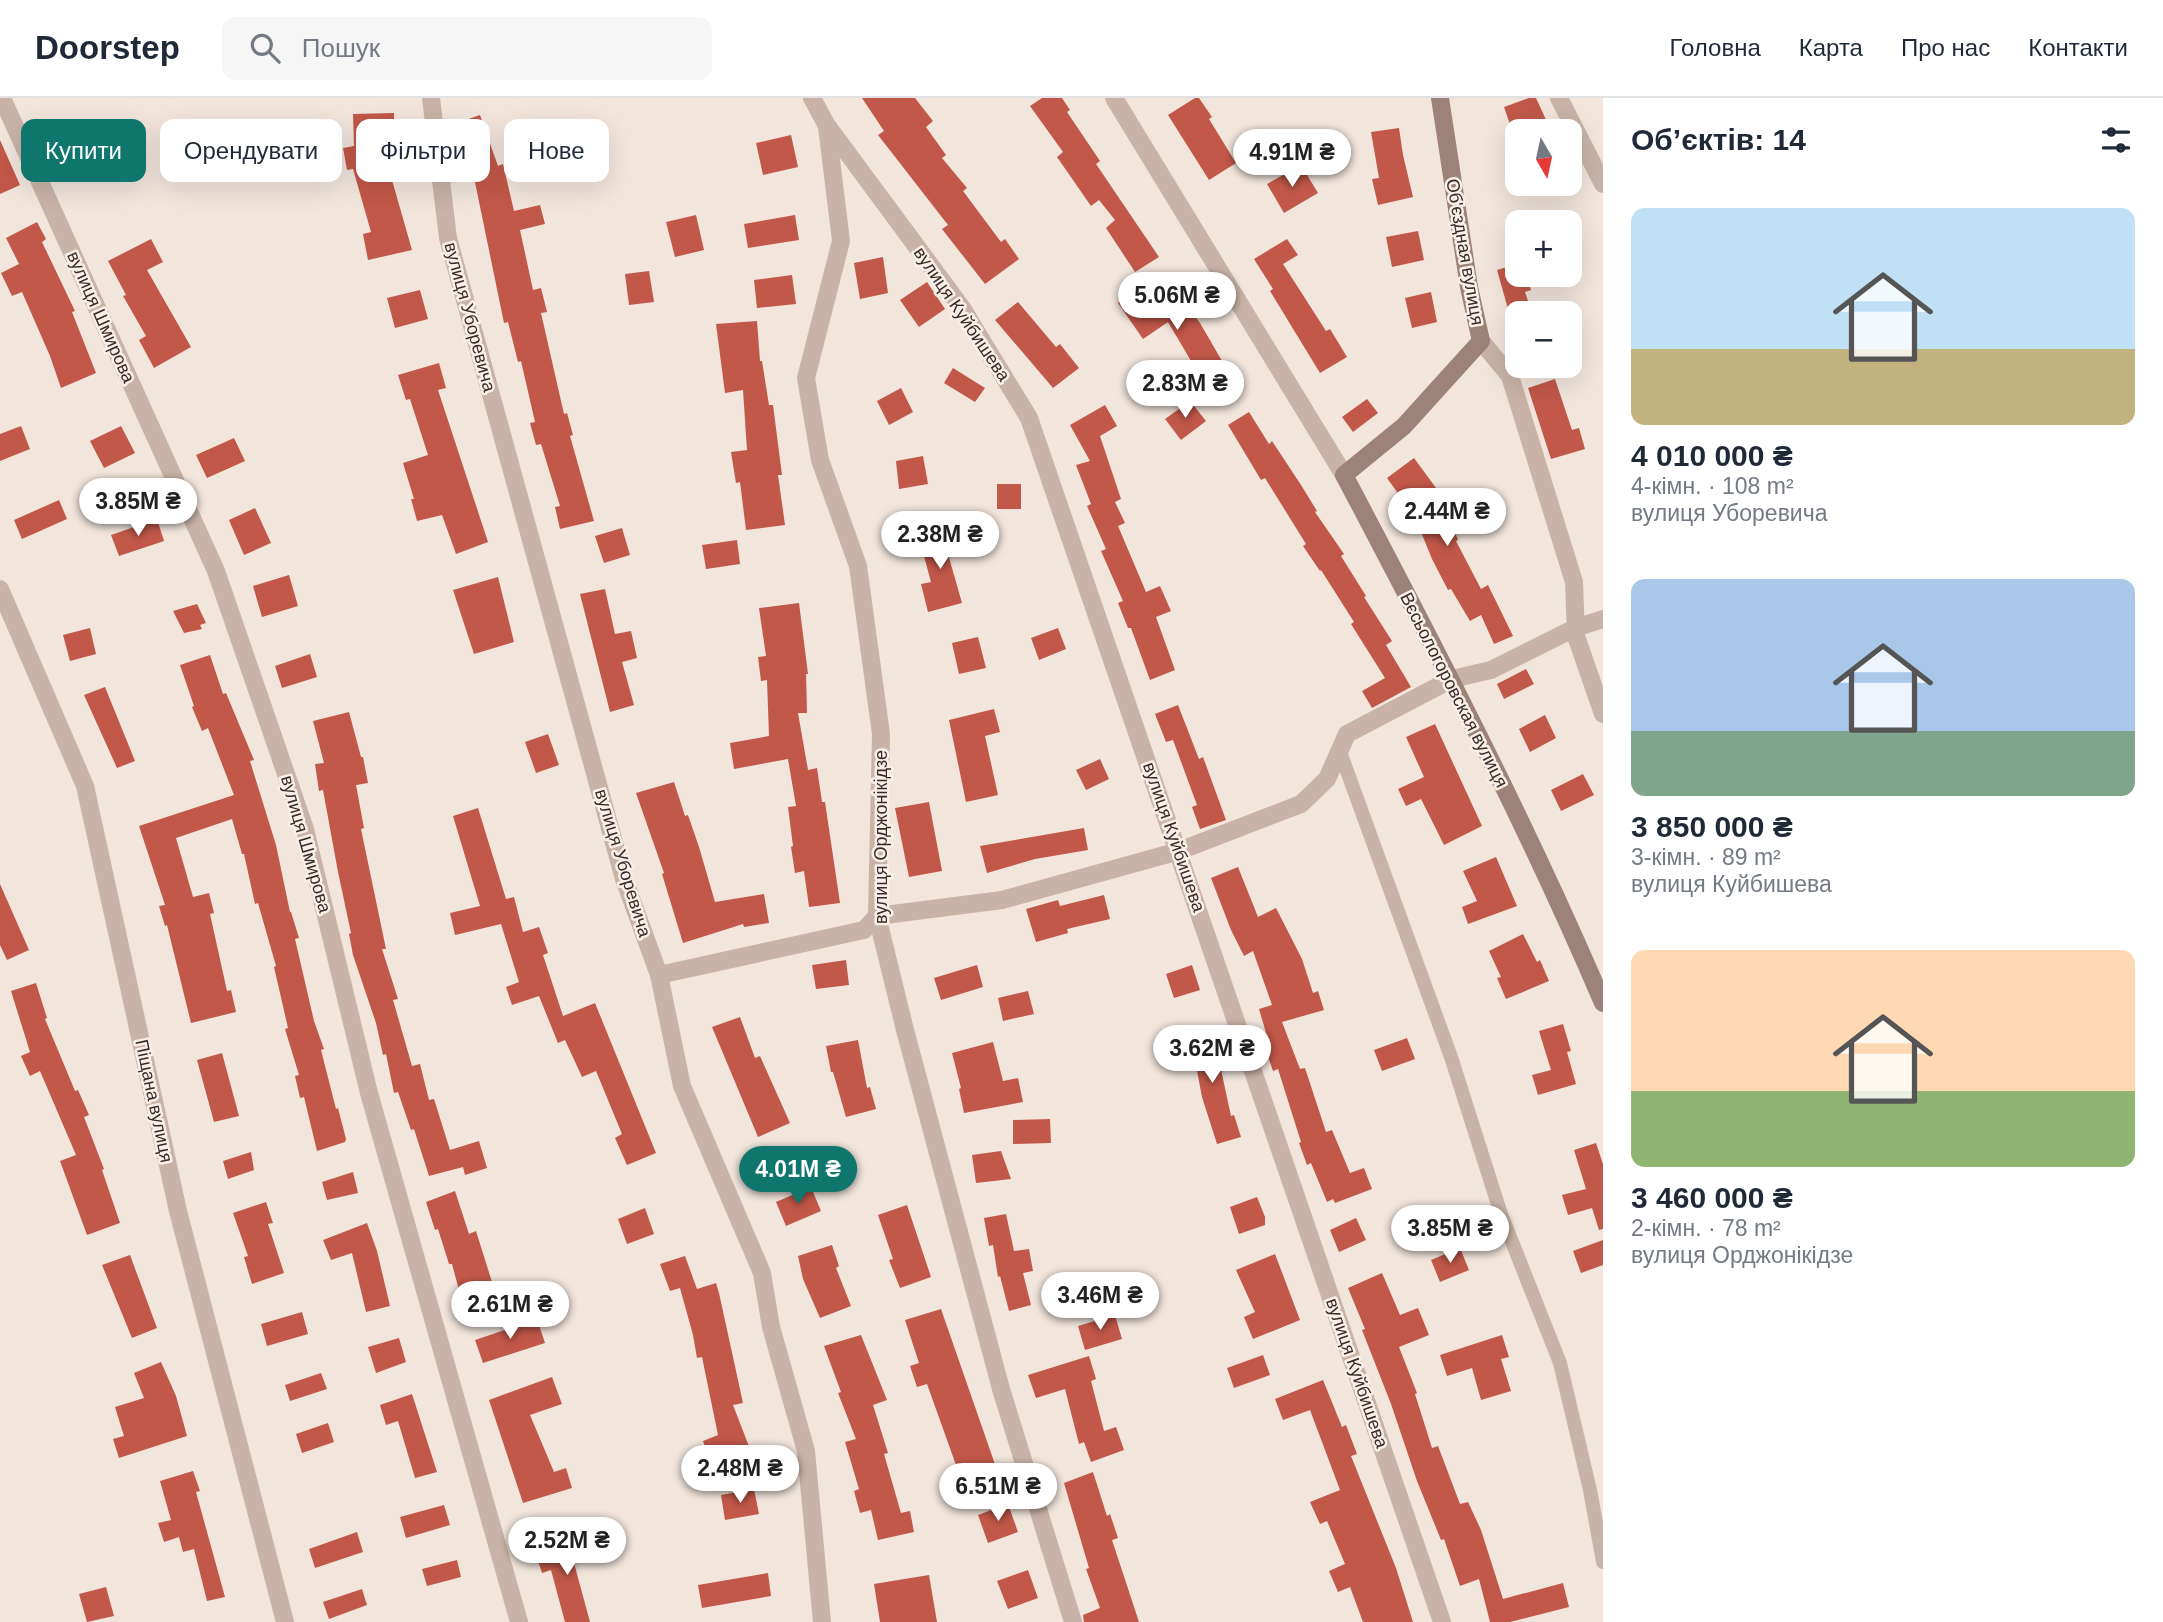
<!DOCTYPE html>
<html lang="uk">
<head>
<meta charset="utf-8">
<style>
  body { margin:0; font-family:Helvetica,sans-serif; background:#f6f6f7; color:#1f2937; height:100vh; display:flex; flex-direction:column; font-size:26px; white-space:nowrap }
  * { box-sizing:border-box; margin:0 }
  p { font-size:23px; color:#747a83 }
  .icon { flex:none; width:38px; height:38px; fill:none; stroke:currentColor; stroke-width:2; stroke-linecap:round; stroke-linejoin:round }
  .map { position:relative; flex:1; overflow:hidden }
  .sheet { display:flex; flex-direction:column; background:#fff; width:560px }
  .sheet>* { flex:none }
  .top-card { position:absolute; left:21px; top:21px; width:665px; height:63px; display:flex; gap:14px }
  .needle { width:46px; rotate:171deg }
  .tools { position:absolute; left:1505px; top:21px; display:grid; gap:14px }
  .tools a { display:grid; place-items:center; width:77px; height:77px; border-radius:14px; background:#fff; box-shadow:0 7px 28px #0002; font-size:35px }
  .price { position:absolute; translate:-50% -60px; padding:0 16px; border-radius:24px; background:#fff; color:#222; font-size:23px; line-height:46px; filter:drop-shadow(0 2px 4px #0008) }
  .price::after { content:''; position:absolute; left:50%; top:42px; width:21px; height:16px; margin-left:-10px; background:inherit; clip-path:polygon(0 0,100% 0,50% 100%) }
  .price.active { background:#0f766e; color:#fff }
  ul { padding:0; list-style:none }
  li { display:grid; align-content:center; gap:14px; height:371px; padding:0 28px }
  li span { display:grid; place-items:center; height:217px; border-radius:14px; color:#555 }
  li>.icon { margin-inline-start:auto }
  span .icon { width:126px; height:126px; fill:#fffc; stroke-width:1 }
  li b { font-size:30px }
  h2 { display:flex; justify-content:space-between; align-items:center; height:84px; padding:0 28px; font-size:30px }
  .tag { padding:0 24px; border-radius:14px; background:#fff; box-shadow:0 7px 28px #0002; font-size:24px; line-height:63px }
  .tag.active { background:#0f766e; color:#fff }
  header { display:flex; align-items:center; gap:42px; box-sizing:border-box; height:98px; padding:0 35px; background:#fff; border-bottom:2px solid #e0e1e3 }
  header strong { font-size:33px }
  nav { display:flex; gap:38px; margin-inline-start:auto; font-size:24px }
  .search { width:490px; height:63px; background:#f6f6f7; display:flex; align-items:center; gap:18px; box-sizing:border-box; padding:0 24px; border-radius:14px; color:#747a83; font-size:26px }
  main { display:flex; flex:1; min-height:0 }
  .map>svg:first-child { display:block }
  .building { fill:#c25849 }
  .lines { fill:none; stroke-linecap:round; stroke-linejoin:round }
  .lane { stroke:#c9b3a8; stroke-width:14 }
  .street { stroke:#c9b3a8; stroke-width:18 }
  .secondary { stroke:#9d827a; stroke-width:18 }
  .labels { text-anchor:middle; stroke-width:5; stroke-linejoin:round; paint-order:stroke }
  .street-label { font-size:18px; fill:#362b28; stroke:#f9efe8 }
</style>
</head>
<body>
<header>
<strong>Doorstep</strong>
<div class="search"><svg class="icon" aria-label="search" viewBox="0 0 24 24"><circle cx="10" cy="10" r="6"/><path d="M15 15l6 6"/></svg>Пошук</div>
<nav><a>Головна</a><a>Карта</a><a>Про нас</a><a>Контакти</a></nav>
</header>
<main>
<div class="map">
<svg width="1603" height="1524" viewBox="0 0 1603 1524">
  <rect width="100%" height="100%" fill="#f1e5dc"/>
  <g class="building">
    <path d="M862 0H915L933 23 926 29 946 57 942 60 967 90 963 93 1001 144 1005 141 1019 161 985 186 942 131 948 127 878 37 884 33Z"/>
    <path d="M1042 0H1062L1070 12 1067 14 1100 63 1096 66 1159 159 1135 174 1106 130 1115 122 1099 102 1091 108 1057 59 1063 54 1030 8Z"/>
    <path d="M1195 0H1199L1212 19 1209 21 1236 65 1209 82 1168 17Z"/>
    <path d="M1529 0H1536L1548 26 1527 33H1517V37L1514 38 1504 9Z"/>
    <path d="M394 15V34L384 35 392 82 412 152 368 162 363 136 371 134 353 71 347 72 343 50 354 48 353 16Z"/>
    <path d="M480 17 498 68 503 66 514 113 540 107 545 126 520 132 533 192 541 190 547 214 541 215 564 316 567 315 573 337 570 338 594 423 560 431 555 409 560 408 541 346 536 347 530 325 535 324 521 263 518 264 508 224 504 225 470 60 457 25Z"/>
    <path d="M1399 30 1403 57 1413 99 1378 107 1372 81 1379 80 1371 34Z"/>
    <path d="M791 37 798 69 763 77 756 45Z"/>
    <path d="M124 40 137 67 111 79 99 51Z"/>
    <path d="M0 42 20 87 0 96Z"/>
    <path d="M1301 67 1318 95 1284 115 1267 86Z"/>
    <path d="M696 117 704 152 675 159 666 124Z"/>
    <path d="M795 117 799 142 748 150 744 126Z"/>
    <path d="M37 124 46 141 42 144 75 213 72 214 96 275 61 290 50 258 22 194 12 198 1 175 19 166 6 140Z"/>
    <path d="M1418 133 1424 162 1392 169 1386 139Z"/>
    <path d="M151 141 163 164 147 172 191 249 154 270 139 242 146 238 123 198 126 197 108 163Z"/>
    <path d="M1287 141 1298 157 1283 166 1326 233 1330 231 1347 259 1320 275 1270 193 1273 191 1254 161Z"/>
    <path d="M883 159 888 195 860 201 854 165Z"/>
    <path d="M1517 166V177H1527L1531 192 1525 194 1532 215H1517V224L1512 225 1497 172Z"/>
    <path d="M649 173 654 204 629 207 625 176Z"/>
    <path d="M792 177 796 206 757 210 754 182Z"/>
    <path d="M927 184 945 211 919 229 900 202Z"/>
    <path d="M1138 190 1153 211 1177 194 1200 225 1229 275 1202 291 1195 275 1197 273 1168 224 1143 241 1118 205Z"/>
    <path d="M420 192 428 221 395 230 387 200Z"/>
    <path d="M1431 194 1437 224 1412 230 1405 200Z"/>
    <path d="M1018 204 1056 249 1060 246 1079 270 1053 290 995 222Z"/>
    <path d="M757 223 760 263H762L769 307H773L782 377H778L785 427 746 432 740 384 736 385 731 354 747 352 743 292 725 295 716 226Z"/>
    <path d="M439 265 446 290 438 292 488 444 456 456 442 417 417 423 411 401H414L403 365 428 357 410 301 406 302 398 277Z"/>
    <path d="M953 270 985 290 975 304 944 285Z"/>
    <path d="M1555 281 1572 332 1579 330 1585 351 1551 361 1528 290Z"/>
    <path d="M901 290 913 314 889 327 877 303Z"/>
    <path d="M1367 301 1378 315 1353 334 1342 319Z"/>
    <path d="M1190 303 1206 323 1181 342 1165 321Z"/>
    <path d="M1105 307 1117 328 1100 338 1121 401 1115 404 1125 425 1118 428 1146 494 1160 488 1171 513 1156 519 1175 572 1150 582 1131 530H1128L1118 505 1123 503 1101 453 1106 451 1087 408 1091 406 1076 367 1090 363 1070 327Z"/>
    <path d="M1249 314 1269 346 1272 343 1301 387 1317 413 1315 414 1344 456 1341 458 1366 498 1364 499 1392 543 1386 547 1411 589 1372 610 1362 593 1385 580 1351 526 1354 524 1321 472 1320 473 1303 448 1306 446 1265 380 1261 382 1228 327Z"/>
    <path d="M21 328 30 351 0 363V336Z"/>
    <path d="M121 328 135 355 104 370 90 343Z"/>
    <path d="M234 340 245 363 207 380 196 357Z"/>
    <path d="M923 358 928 386 899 391 896 363Z"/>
    <path d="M1414 360 1439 394 1458 442 1456 443 1481 491 1488 487 1513 538 1494 546 1481 517 1470 523 1451 491 1448 492 1432 461 1415 419 1387 380Z"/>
    <rect x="997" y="386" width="24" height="25"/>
    <path d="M59 402 67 421 22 441 14 422Z"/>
    <path d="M255 410 271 445 244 457 229 422Z"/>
    <path d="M157 421 164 443 119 458 111 437Z"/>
    <path d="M622 430 630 457 604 465 595 438Z"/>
    <path d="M954 431 960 452 948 456 962 505 928 514 921 486 931 484 919 440Z"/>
    <path d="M737 442 740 466 706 471 702 447Z"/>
    <path d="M289 477 298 508 262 519 253 488Z"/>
    <path d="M498 479 514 544 474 556 453 492Z"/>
    <path d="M605 491 615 536 631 533 637 560 622 564 634 607 610 614 580 496Z"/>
    <path d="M799 505 808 576H806L807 615H798L808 672 817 670 822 704H825L840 805 809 809 804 773 795 775 791 749 793 748 788 709 796 708 788 661 734 671 730 645 769 638 767 582 761 583 758 559 766 558 759 510Z"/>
    <path d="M197 506 206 525 200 527 202 531 184 535 173 513Z"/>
    <path d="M90 530 96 556 70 563 63 537Z"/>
    <path d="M1058 530 1066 551 1039 562 1031 540Z"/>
    <path d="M978 539 986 570 959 576 952 545Z"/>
    <path d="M310 556 317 579 282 590 275 568Z"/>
    <path d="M210 557 223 596 226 595 254 662 250 663 276 747 290 814H291L299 840 295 841 314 923 324 951 321 952 336 1011 338 1010 346 1041 345 1044 317 1053 304 999 300 1000 295 978 299 977 285 931 288 930 274 869 276 868 258 805 255 806 244 756H242L232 721 176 740 193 799 209 795 214 815 210 816 227 893 231 892 236 914 191 925 167 827 165 828 159 808 165 807 139 728 234 697 208 630 202 633 192 609 194 608 180 567Z"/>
    <path d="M1526 571 1534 586 1504 601 1497 586Z"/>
    <path d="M105 589 135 663 117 670 84 597Z"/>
    <path d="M1178 607 1199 661 1203 659 1226 722 1200 731 1192 709 1197 707 1173 642 1166 644 1155 616Z"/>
    <path d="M994 611 1000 634 985 638 998 697 966 704 949 622Z"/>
    <path d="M349 614 361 659H363L368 685 356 687 364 730 361 731 386 851H382L398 901 393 902 412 968 420 966 429 1002 434 1001 450 1052 479 1043 487 1070 465 1077 463 1069 429 1078 414 1031 411 1032 398 994 394 995 386 956 383 957 376 925 353 857 349 836 351 835 338 774 323 692 319 693 315 666 324 665 313 623Z"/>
    <path d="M1545 617 1556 640 1530 654 1519 631Z"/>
    <path d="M1435 626 1482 728 1444 747 1421 701 1406 708 1398 691 1424 679 1406 639Z"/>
    <path d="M548 636 559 667 536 675 525 644Z"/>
    <path d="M1100 661 1109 681 1086 692 1076 672Z"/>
    <path d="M1583 676 1594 697 1561 713 1551 692Z"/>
    <path d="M674 684 685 718 688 717 699 749 715 804 764 796 769 825 744 829 743 826 683 845 662 776 664 775 636 695Z"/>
    <path d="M929 704 942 773 909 779 895 710Z"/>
    <path d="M478 710 506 801 514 799 523 834 539 829 548 855 543 857 563 918 595 905 656 1055 627 1067 615 1040 622 1036 596 973 582 979 565 942 558 945 539 898 512 907 506 889 519 884 501 826 455 837 450 815 480 808 453 718Z"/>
    <path d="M1084 730 1088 752 1035 761 987 775 980 748Z"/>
    <path d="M1496 759 1517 808 1468 826 1462 809 1477 803 1463 773Z"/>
    <path d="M1238 769 1258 819 1276 810 1302 861 1313 895 1318 893 1324 912 1282 924 1300 971 1305 970 1326 1034 1332 1032 1350 1075 1364 1070 1372 1091 1335 1105 1333 1101 1327 1104 1311 1065 1307 1067 1299 1045 1301 1044 1278 971 1273 973 1264 947 1269 945 1259 911 1272 907 1253 853 1244 858 1231 832 1211 780Z"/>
    <path d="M0 786 29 852 7 862 0 847Z"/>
    <path d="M1104 797 1110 821 1067 831 1068 835 1036 844 1026 811 1058 802 1060 808Z"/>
    <path d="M1523 836 1537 864 1540 862 1549 883 1506 901 1497 880 1501 879 1489 853Z"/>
    <path d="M846 862 849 887 816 891 812 867Z"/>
    <path d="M977 867 983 889 941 902 934 880Z"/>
    <path d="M1192 867 1200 892 1174 900 1166 876Z"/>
    <path d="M36 885 47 920 45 921 75 993 78 992 89 1017 84 1019 104 1071 102 1072 120 1125 87 1137 60 1063 76 1057 40 973 30 978 21 958 30 954 11 893Z"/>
    <path d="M1028 893 1034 916 1003 923 998 900Z"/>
    <path d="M740 919 755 960 760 958 790 1025 758 1039 712 929Z"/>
    <path d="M1563 926 1571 953 1567 954 1576 986 1538 997 1532 977 1551 972 1539 933Z"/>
    <path d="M1212 930 1231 1018 1234 1017 1241 1039 1217 1046 1202 999 1195 962H1191L1186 935Z"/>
    <path d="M1407 940 1415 961 1382 973 1374 952Z"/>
    <path d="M858 942 867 990 870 989 876 1011 846 1019 833 974H831L826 948Z"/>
    <path d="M993 944 1003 983 1018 980 1023 1004 964 1015 959 991 961 990 952 955Z"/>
    <path d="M222 955 239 1018 214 1024 197 962Z"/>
    <path d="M1050 1021 1051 1045 1013 1046V1022Z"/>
    <path d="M1596 1045 1603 1066V1131L1599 1132 1592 1110 1568 1117 1562 1097 1586 1091 1574 1052Z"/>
    <path d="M1001 1053 1011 1081 976 1085 972 1057Z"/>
    <path d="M251 1054 254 1072 228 1081 223 1063Z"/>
    <path d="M353 1074 358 1095 327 1102 322 1084Z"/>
    <path d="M811 1089 821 1113 786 1128 776 1104Z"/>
    <path d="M455 1093 469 1136 476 1133 492 1184 459 1192 452 1166H449L438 1131 435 1132 426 1104Z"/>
    <path d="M1257 1099 1265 1119V1127L1239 1136 1230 1109Z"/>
    <path d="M266 1104 273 1125 268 1126 284 1175 252 1186 244 1159 248 1158 233 1115Z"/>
    <path d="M907 1107 931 1179 900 1190 889 1162 893 1161 878 1117Z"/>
    <path d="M645 1110 654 1136 627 1146 618 1121Z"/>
    <path d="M1006 1116 1014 1153 1029 1151 1033 1173 1023 1175 1031 1207 1009 1213 1000 1178 998 1179 993 1147 989 1148 984 1120Z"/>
    <path d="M1356 1120 1366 1142 1339 1154 1330 1132Z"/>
    <path d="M367 1125 377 1153 390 1208 366 1214 352 1155 331 1162 323 1142Z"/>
    <path d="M1603 1142V1167L1581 1175 1573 1153Z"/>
    <path d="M832 1147 839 1168 836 1170 851 1208 820 1220 803 1181 798 1158Z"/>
    <path d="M1460 1150 1469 1172 1440 1184 1431 1162Z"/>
    <path d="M1275 1156 1300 1222 1253 1241 1244 1219 1255 1214 1236 1172Z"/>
    <path d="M130 1157 157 1230 132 1240 102 1167Z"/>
    <path d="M685 1158 697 1191 716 1185 719 1195 743 1305 733 1307 750 1351 711 1366 703 1343 718 1337 702 1259 697 1260 693 1237 680 1190 670 1193 660 1166Z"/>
    <path d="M1382 1175 1400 1217 1418 1210 1429 1237 1399 1249 1417 1295 1415 1296 1432 1350 1438 1348 1460 1406 1468 1404 1481 1432 1503 1501 1563 1485 1569 1509 1510 1524H1490L1479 1481 1460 1488 1444 1441 1441 1442 1417 1383 1391 1306 1362 1232 1365 1231 1348 1190Z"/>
    <path d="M941 1211 998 1375 956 1390 949 1370 956 1367 927 1286 917 1289 910 1268 919 1265 905 1222Z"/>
    <path d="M302 1214 308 1236 267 1248 261 1226Z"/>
    <path d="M1115 1217 1122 1241 1085 1252 1078 1228Z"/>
    <path d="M537 1221 545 1245 483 1265 475 1242Z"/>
    <path d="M861 1237 887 1302 873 1307 888 1355 884 1356 901 1415 910 1413 914 1434 878 1442 871 1412 860 1415 854 1393 859 1391 845 1344 856 1341 838 1295 841 1294 824 1248Z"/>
    <path d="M1502 1237 1509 1259 1501 1261 1511 1293 1481 1302 1472 1270 1447 1278 1440 1257Z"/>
    <path d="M399 1240 406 1264 376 1275 368 1249Z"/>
    <path d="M1263 1257 1270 1277 1234 1290 1227 1270Z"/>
    <path d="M1089 1258 1096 1281 1091 1283 1104 1333 1116 1329 1124 1352 1091 1364 1084 1344 1079 1346 1065 1291 1036 1300 1028 1277Z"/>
    <path d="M161 1264 176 1298 187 1338 119 1360 113 1341 124 1338 115 1309 144 1300 134 1275Z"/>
    <path d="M321 1275 327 1291 290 1303 285 1287Z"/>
    <path d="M552 1279 562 1306 530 1317 554 1374 566 1370 572 1390 523 1405 489 1302Z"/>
    <path d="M1323 1282 1342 1329 1346 1327 1357 1356 1351 1358 1396 1470 1413 1524H1363L1350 1489 1338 1494 1329 1473 1345 1466 1327 1423 1320 1426 1310 1404 1340 1392 1310 1312 1283 1322 1275 1301Z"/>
    <path d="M412 1296 437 1374 415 1380 398 1323 386 1327 380 1307Z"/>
    <path d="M328 1325 334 1344 302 1355 296 1336Z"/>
    <path d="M193 1373 200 1393 196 1394 225 1499 207 1503 194 1451 183 1454 179 1439 164 1444 158 1425 171 1422 160 1383Z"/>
    <path d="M1093 1374 1107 1418 1110 1416 1118 1440 1112 1442 1139 1524H1084L1083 1517 1100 1510 1086 1471 1089 1470 1064 1385Z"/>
    <path d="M754 1391 759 1416 725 1422 721 1397Z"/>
    <path d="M1008 1406 1018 1434 988 1445 978 1417Z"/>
    <path d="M444 1407 450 1427 406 1440 400 1419Z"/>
    <path d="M357 1434 363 1454 315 1470 309 1451Z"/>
    <path d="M585 1439 591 1459 574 1465 590 1524H565L551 1472 542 1475 535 1454Z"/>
    <path d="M457 1462 461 1479 427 1488 422 1471Z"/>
    <path d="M1028 1472 1038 1500 1008 1511 997 1483Z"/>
    <path d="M768 1475 771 1498 702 1510 698 1487Z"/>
    <path d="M929 1477 937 1524H880L874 1486Z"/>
    <path d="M106 1489 114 1518 87 1524 79 1496Z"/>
    <path d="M362 1491 367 1507 329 1521 323 1504Z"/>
  </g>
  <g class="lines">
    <path class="lane" d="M1339 651 1451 959 1501 1116 1560 1265 1590 1392 1603 1464"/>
    <g class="street">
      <path d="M2 0 216 473 305 731 369 995 519 1524"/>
      <path d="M431 0 448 140 624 781 659 877 682 988 762 1175 771 1229 806 1353 822 1524"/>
      <path d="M812 0 826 26 962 210 1029 320 1442 1524"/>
      <path d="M1114 0 1344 377"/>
      <path d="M1559 0 1603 86"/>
      <path d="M827 29 841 143 806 280 820 362 858 468 881 636 877 818 905 932 1001 1291 1073 1524"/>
      <path d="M1481 243 1510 278 1574 484 1576 538 1603 616"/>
      <path d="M0 491 85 688 178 1113 285 1524"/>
      <path d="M659 877 864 832 877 818 1002 802 1179 753 1301 706 1327 681 1347 636 1452 581 1491 572 1575 530 1603 521"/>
    </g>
    <path class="secondary" d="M1440 0 1469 189 1481 243 1404 328 1344 377C1436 551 1526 725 1603 905"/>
  </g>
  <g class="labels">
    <g class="street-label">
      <text transform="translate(1465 154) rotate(80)" y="6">Об'єздная вулиця</text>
      <text transform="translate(962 216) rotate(56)" y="6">вулиця Куйбишева</text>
      <text transform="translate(101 219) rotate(66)" y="6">вулиця Шмирова</text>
      <text transform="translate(470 219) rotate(75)" y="6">вулиця Уборевича</text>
      <text transform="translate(1454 592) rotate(63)" y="6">Вєсьологоровская вулиця</text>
      <text transform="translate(881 739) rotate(-90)" y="6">вулиця Орджонікідзе</text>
      <text transform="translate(1174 739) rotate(71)" y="6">вулиця Куйбишева</text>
      <text transform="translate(306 746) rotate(74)" y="6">вулиця Шмирова</text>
      <text transform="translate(623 765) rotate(73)" y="6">вулиця Уборевича</text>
      <text transform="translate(154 1003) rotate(78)" y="6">Піщана вулиця</text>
      <text transform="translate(1357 1275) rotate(71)" y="6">вулиця Куйбишева</text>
    </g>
  </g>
</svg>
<div class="tools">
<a><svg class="needle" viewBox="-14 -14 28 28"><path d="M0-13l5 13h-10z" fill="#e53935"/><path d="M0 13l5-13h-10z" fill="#747a83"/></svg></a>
<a>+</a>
<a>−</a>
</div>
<b class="price" style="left:1292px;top:91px">4.91M ₴</b>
<b class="price" style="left:1177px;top:234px">5.06M ₴</b>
<b class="price" style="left:1185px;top:322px">2.83M ₴</b>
<b class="price" style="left:138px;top:440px">3.85M ₴</b>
<b class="price" style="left:1447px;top:450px">2.44M ₴</b>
<b class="price" style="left:940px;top:473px">2.38M ₴</b>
<b class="price" style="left:1212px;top:987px">3.62M ₴</b>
<b class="price active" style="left:798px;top:1108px">4.01M ₴</b>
<b class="price" style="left:1450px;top:1167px">3.85M ₴</b>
<b class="price" style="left:1100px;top:1234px">3.46M ₴</b>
<b class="price" style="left:510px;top:1243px">2.61M ₴</b>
<b class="price" style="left:740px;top:1407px">2.48M ₴</b>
<b class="price" style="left:998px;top:1425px">6.51M ₴</b>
<b class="price" style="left:567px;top:1479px">2.52M ₴</b>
<div class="top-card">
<a class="tag active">Купити</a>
<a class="tag">Орендувати</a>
<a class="tag">Фільтри</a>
<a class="tag">Нове</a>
</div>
</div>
<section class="sheet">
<h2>Об’єктів: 14<svg class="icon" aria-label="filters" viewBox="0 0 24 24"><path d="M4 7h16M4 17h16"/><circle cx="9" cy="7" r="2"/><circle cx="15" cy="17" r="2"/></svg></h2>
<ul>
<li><span style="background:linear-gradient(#bfe0f5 65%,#c2b280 0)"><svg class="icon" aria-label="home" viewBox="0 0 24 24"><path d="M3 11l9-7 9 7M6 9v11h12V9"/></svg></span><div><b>4 010 000 ₴</b><p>4-кімн. · 108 m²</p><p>вулиця Уборевича</p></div></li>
<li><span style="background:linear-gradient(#a9c7e8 70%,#7fa58c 0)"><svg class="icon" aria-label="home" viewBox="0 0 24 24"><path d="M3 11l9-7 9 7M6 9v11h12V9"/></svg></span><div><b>3 850 000 ₴</b><p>3-кімн. · 89 m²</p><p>вулиця Куйбишева</p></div></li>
<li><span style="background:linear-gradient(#ffd9b3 65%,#8fb573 0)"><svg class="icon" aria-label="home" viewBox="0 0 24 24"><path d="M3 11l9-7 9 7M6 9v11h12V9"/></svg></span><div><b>3 460 000 ₴</b><p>2-кімн. · 78 m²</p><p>вулиця Орджонікідзе</p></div></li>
</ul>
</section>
</main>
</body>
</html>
